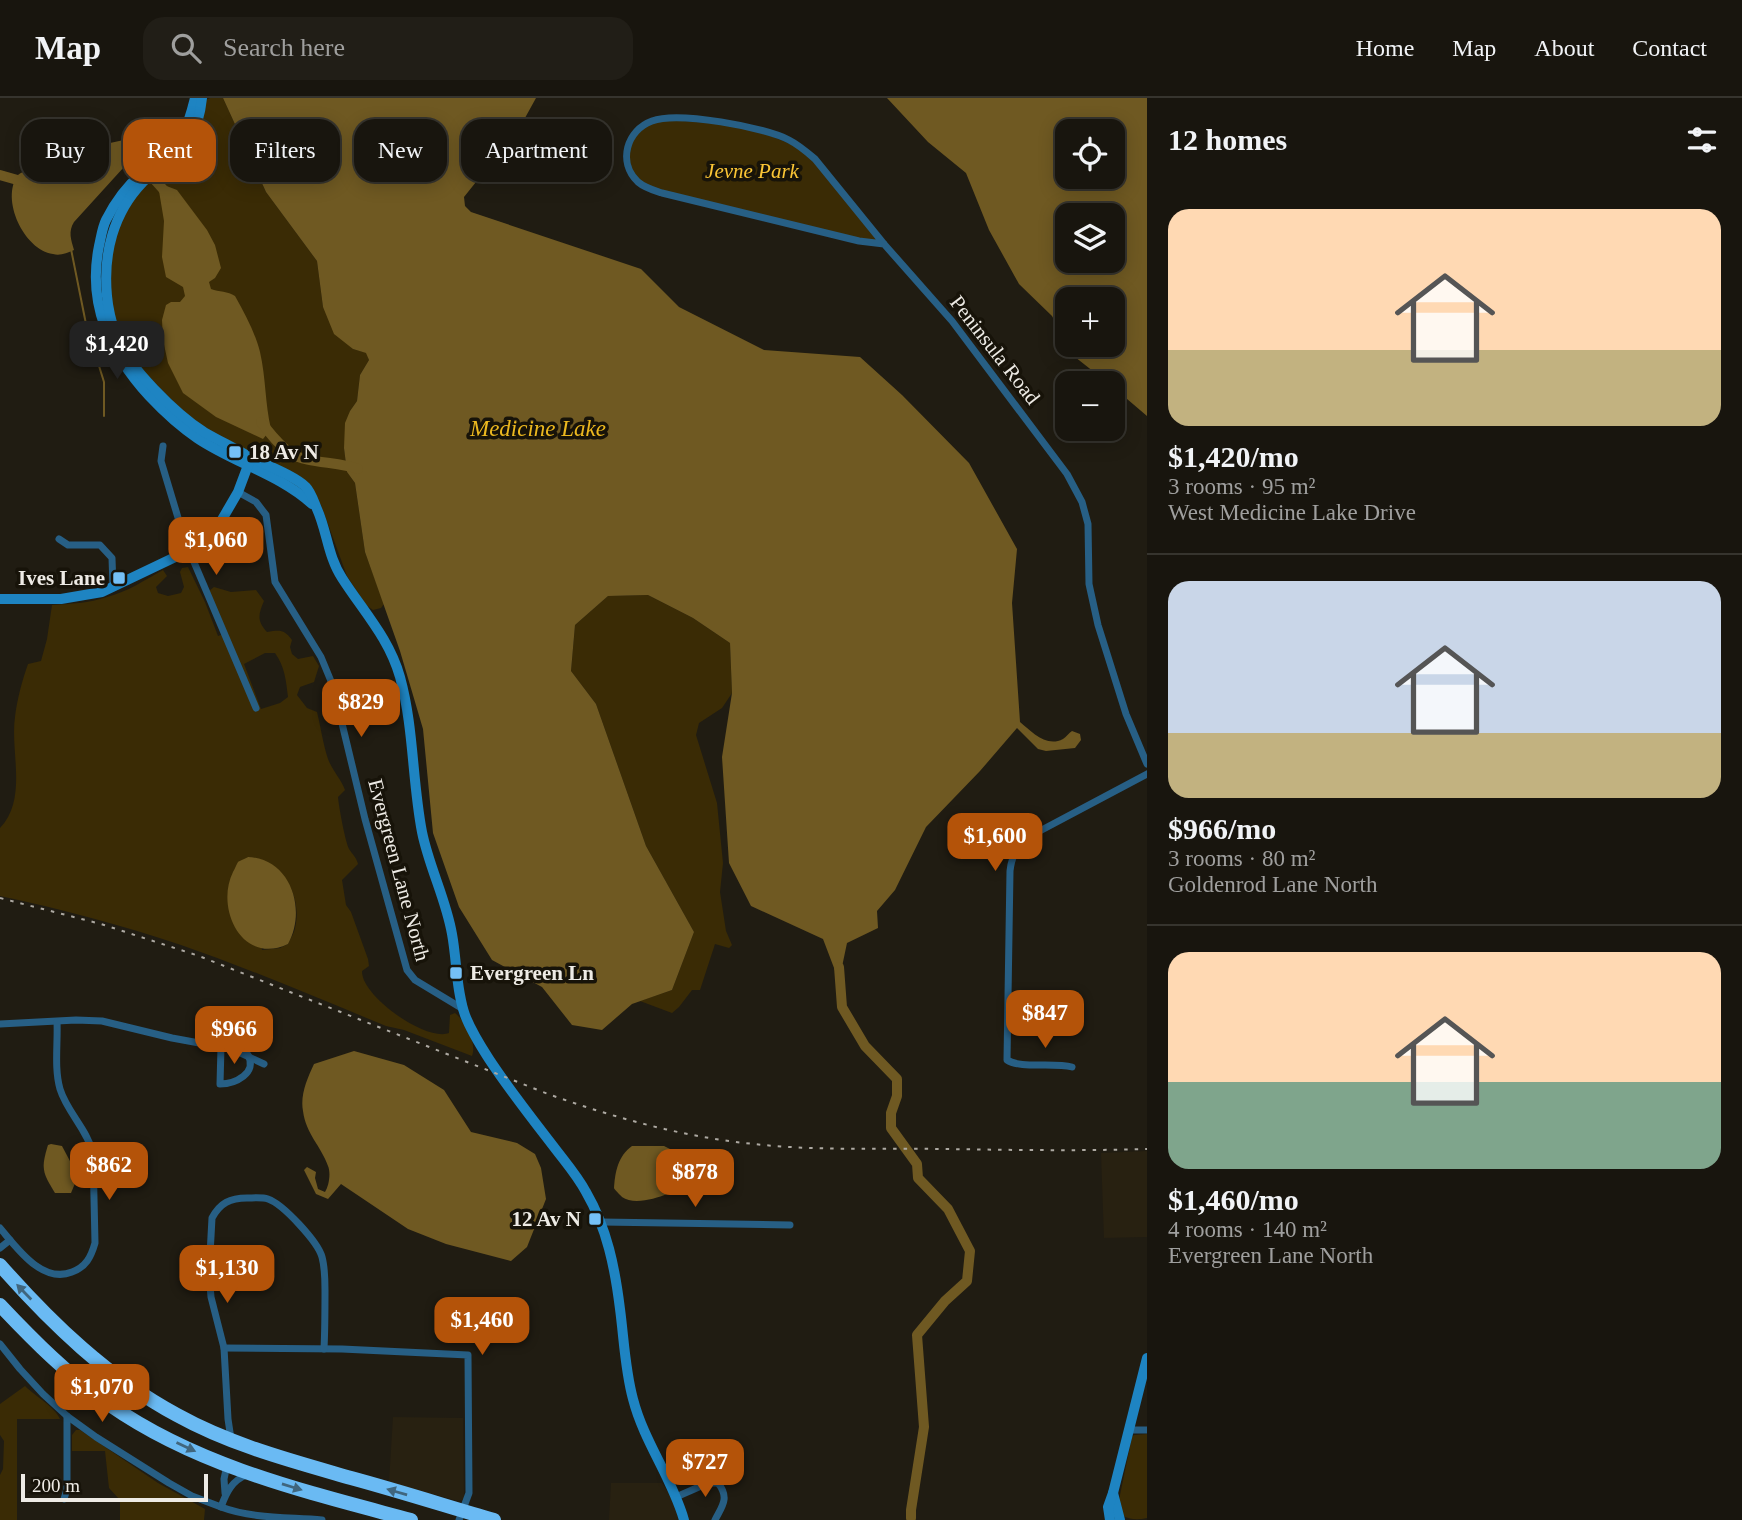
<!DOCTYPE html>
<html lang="en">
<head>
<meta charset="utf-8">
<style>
  body { margin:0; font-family:Georgia,serif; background:#211e17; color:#f1f3f6; height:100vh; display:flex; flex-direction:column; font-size:26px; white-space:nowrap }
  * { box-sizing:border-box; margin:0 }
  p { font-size:23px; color:#9f9f9e }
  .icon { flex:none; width:38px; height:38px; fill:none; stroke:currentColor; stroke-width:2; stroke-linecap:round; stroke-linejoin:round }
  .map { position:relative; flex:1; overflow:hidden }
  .drawer { display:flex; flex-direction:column; background:#18150e; width:595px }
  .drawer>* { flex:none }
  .banner { position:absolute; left:21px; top:21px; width:665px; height:63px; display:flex; gap:14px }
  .controls { position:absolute; left:1055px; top:21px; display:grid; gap:14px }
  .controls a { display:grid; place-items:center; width:70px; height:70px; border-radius:14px; background:#18150e; box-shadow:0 4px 18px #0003,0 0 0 2px #36342e; font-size:35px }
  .scale { position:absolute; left:21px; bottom:18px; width:187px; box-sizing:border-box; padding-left:7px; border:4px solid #eeebe5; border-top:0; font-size:19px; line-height:24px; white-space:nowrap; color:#eeebe5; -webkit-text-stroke:5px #171309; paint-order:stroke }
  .price { position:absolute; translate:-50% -60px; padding:0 16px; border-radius:14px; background:#b45309; color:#fff; font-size:23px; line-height:46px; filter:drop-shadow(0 2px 4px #0008) }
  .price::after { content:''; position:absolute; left:50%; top:42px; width:21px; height:16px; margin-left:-10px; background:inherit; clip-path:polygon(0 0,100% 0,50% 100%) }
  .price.active { background:#222; color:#fff }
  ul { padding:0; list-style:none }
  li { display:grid; align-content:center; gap:14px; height:371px; padding:0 21px }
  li+li { border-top:2px solid #36342e }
  li span { display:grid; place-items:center; height:217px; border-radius:21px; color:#555 }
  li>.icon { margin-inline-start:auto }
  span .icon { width:126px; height:126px; fill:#fffc; stroke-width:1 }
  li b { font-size:30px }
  h2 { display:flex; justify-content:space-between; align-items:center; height:84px; padding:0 21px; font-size:30px }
  .tag { padding:0 24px; border-radius:21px; background:#18150e; box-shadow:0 4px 18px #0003,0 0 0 2px #36342e; font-size:24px; line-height:63px }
  .tag.active { background:#b45309; color:#fff }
  header { display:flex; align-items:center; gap:42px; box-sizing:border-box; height:98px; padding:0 35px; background:#18150e; border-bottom:2px solid #36342e }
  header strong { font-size:33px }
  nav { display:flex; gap:38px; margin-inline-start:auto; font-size:24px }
  .search { width:490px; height:63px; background:#211e17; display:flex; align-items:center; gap:18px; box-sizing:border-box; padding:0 24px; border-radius:21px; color:#9f9f9e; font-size:26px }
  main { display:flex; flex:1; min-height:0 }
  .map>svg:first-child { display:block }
  .built { fill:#282111 }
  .green { fill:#3a2b05; fill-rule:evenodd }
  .water { fill:#6f5922; fill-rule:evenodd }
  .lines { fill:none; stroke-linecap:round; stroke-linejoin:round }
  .stream { stroke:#6f5922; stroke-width:2 }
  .river { stroke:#6f5922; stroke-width:10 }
  .street { stroke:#275f85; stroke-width:7 }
  .secondary { stroke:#1e84c2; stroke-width:10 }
  .highway { stroke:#6abaf3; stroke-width:14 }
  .rail { stroke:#ada9a2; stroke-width:2; stroke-dasharray:3.5 7; stroke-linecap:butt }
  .oneway { fill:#40667e }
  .poi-dot { fill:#75c0f6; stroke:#171309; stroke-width:2.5 }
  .labels { text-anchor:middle; stroke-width:7; stroke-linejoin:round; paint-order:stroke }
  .park-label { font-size:21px; font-style:italic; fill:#fac535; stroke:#171309 }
  .street-label { font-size:21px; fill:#eeebe5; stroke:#171309 }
  .poi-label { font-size:21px; font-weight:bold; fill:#eeebe5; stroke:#171309; text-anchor:start }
  .water-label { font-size:23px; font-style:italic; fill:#ecb81f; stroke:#171309 }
</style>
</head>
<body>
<header>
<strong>Map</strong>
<div class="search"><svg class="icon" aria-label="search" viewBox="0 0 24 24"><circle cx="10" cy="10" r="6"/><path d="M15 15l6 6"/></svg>Search here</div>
<nav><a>Home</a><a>Map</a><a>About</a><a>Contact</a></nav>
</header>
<main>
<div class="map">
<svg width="1147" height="1422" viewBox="0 0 1147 1422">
  <rect width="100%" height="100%" fill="#201c12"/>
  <g class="built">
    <path d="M1147 1053V1139L1104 1140 1101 1055Z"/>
    <path d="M393 1319 463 1320 464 1400 462 1402 458 1403 389 1384Z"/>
    <path d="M611 1385H662L676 1407 678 1422H609Z"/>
  </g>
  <g class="green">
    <path d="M210 0H223L266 94 317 163 323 209 353 251 367 255 369 262 360 277 357 303 350 313 344 350 347 374 355 385 365 454 384 506 381 510 373 512 366 507 347 478 321 407 203 333 126 256 107 200 113 129 202 4Z"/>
    <path d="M658 21 746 28 805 52 884 146 662 95 633 79 626 52 644 26Z"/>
    <path d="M188 469 205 504 218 538 227 535 209 493 214 489 231 494 256 492 264 503C258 517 257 523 267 534 280 532 284 531 292 542L290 549 292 556 298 561 313 558 319 568 314 584 300 589 297 597 307 610 317 614C321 630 323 646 328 661 332 672 341 681 345 692L338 699C339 710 345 742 349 751 353 757 356 759 358 766L342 782 346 807 351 814 368 861 369 868 362 873C361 898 426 944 449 935L450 917 455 915C466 924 477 945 472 958L404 932 386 928C318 900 250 871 181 847 122 827 61 811 0 798V730C28 700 10 654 15 619 17 602 22 583 28 566L41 563 47 541 52 507C70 506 89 505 107 499 127 494 145 482 163 472L167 478 156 489 158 495 168 498 181 495 184 489 180 474 182 470ZM265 555H275C285 569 286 583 288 599L280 605 261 611 244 566ZM248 759C282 761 303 798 295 830 294 836 290 841 288 846L280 850 262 852Z"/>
    <path d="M648 497 693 520 730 545 732 595 722 610 699 625 696 637 717 705 723 765 720 794 726 833 732 847 729 850 715 846 700 892H692L679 909 672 915 640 903 672 892 694 834 646 748 596 606 571 573 575 527 608 498Z"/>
    <path d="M25 1288C35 1298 55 1309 60 1321H17V1422H0V1377L3 1371 4 1343 0 1337V1306Z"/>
    <path d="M76 1332H80L158 1385 205 1411 204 1422H120V1402L109 1390 105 1353H72V1337Z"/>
    <path d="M1147 1336V1420C1138 1422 1129 1422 1122 1417L1119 1405 1120 1397 1132 1339 1134 1337Z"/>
  </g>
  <g class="water">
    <path d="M223 0H536L520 29 464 99 465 108 471 114 641 171 679 209 764 252 860 259 902 297 969 365 1017 451 1012 505 1020 624C1031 633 1046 650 1063 641 1066 639 1069 635 1072 633L1080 636 1081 642 1075 650 1046 653 1038 651 1017 630 980 673 926 729 895 792 877 813 878 830 847 845 839 883 823 841 751 808 729 765 722 659 732 595 730 545 693 520 648 497 608 498 575 527 571 573 596 606 646 748 694 834 672 892 632 906 602 932 572 927 542 889 492 862 459 809 433 735 423 631 400 553 365 454 355 385 347 374 344 350 345 325 350 313 357 303 360 277 369 262 366 255 353 251 334 236 323 209 317 163 266 94Z"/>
    <path d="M887 0H1147V318L1113 289V285H1108L1075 259 1068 247H1113V201H1068L1067 246 1052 218 1019 186 989 132 966 75 928 44ZM1068 33H1113V79H1068ZM1068 117H1113V163H1068Z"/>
    <path d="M133 40 143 42 146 48 134 65 124 69 74 124C68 134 71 141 74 152 67 155 60 158 53 156 24 152 0 101 18 77 21 74 28 73 32 71V60L34 50 63 43 77 44 89 42 110 45Z"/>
    <path d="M164 87 177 92 207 132 215 147 221 170 215 180 209 184 211 191C219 194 228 193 235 198 245 216 255 234 260 254 266 280 265 306 271 331L263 341 216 319 183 295 168 265 163 242 162 222 166 207 171 204H180L185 198 183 189 166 179 162 159 164 123 159 93Z"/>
    <path d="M248 759C291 761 307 812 288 846 242 868 215 810 233 774 235 771 236 767 238 764 239 763 247 760 248 759Z"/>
    <path d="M354 953 404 967 444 992 471 1034 517 1045 535 1056 541 1070 546 1101 527 1149 511 1163 446 1146 408 1131 341 1086 328 1101 316 1096 304 1072 307 1069 316 1074 315 1080 318 1091 325 1094C329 1088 331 1075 328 1068 321 1048 306 1036 303 1013 300 997 307 981 314 966Z"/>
    <path d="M51 1046 62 1048 71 1065 76 1083 71 1095H55C42 1074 41 1070 48 1047Z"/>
    <path d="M632 1048H664L670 1051 673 1065 667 1096C655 1101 633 1107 622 1099 621 1098 614 1091 614 1090 615 1074 618 1058 632 1048Z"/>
  </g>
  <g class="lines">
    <path class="stream" d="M71 151 86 226 104 284V318"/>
    <g class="river">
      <path d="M126 53H129L170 99"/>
      <path d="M0 77 28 85"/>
      <path d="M261 324C270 335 279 348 292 356 306 365 340 364 358 371"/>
      <path d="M839 869 842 909 865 948 897 981V998L891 1015V1030L917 1066 918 1080 948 1111 970 1153 967 1183 945 1203 917 1237 924 1329 911 1412V1420"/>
    </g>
    <g class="street">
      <path d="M884 146 859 143 662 95C653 92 645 90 638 84 617 64 627 32 652 23 678 13 764 29 789 42 799 47 807 54 815 61L884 146 952 223 1067 376 1082 404 1088 426 1089 486 1098 527 1126 616 1147 666"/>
      <path d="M163 348 161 363 185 443 256 610"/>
      <path d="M238 394 256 404 266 417 275 484 321 559 333 588 365 721 407 872 415 882 463 911"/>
      <path d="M59 441 68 447H100L112 460 113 489"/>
      <path d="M0 926 76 922 102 923 172 940 232 951 264 966"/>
      <path d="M221 949 220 986C235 986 258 975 248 957"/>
      <path d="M1072 969C1054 964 1020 971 1007 962L1010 773C1012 754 1020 745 1036 735L1147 676"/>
      <path d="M602 1124 790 1127"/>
      <path d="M0 1130C17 1150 42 1186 72 1174 86 1169 91 1159 95 1145L93 1055C87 1031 67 1014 60 991 54 970 58 945 57 924"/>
      <path d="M0 1150 10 1142"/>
      <path d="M0 1246 20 1271 43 1296 67 1318 96 1339 169 1385 192 1398 221 1409C226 1395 232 1382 247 1377"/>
      <path d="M224 1250 342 1251 468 1257 469 1395 459 1422"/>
      <path d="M1129 1332H1147"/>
      <path d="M231 1341 228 1321 224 1250 211 1199 209 1175 212 1120C220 1105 230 1100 247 1100 253 1100 262 1099 268 1101 283 1106 318 1144 322 1159 325 1170 325 1181 325 1192 325 1211 325 1231 324 1251"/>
      <path d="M225 1395 224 1381 227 1367"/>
      <path d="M676 1399 708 1385H718C730 1400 722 1408 715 1422"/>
      <path d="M64 1401 67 1391V1318"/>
      <path d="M221 1409C253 1421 288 1419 322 1422"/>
    </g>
    <g class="secondary">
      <path d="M195 0C192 12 189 25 183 35 173 51 155 63 141 76 127 88 114 106 106 122 102 130 101 140 99 148 87 207 110 255 149 298 164 314 179 328 197 340 234 365 279 376 312 406"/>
      <path d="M202 0C197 50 174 54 143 84 113 115 103 156 107 198 108 210 112 226 116 238 128 269 176 316 204 334 218 342 234 350 248 358 263 366 294 377 306 389 311 394 314 404 317 411 327 433 328 459 342 480 363 513 389 540 400 579 414 630 412 682 422 734 429 769 446 801 452 836 457 863 456 892 465 917 471 933 480 947 489 961 510 993 534 1023 557 1053 567 1066 578 1079 586 1094 607 1130 615 1170 620 1211 624 1241 625 1272 633 1301 644 1344 672 1380 684 1422"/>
      <path d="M0 501H61L102 494 190 452 208 439 220 425 238 394 250 362"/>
      <path d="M1113 1395 1120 1422"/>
      <path d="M1110 1422 1108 1409 1113 1395 1147 1260"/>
    </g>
    <g class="highway">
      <path d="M0 1167C51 1225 108 1280 177 1317 231 1347 292 1363 351 1380 399 1393 446 1408 494 1422"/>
      <path d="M0 1207C34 1243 69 1278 110 1307 199 1369 307 1394 411 1422"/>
    </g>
    <path class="rail" d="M0 800 101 826 199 858 548 996C615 1020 683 1039 754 1046 817 1053 881 1050 945 1051 1012 1052 1080 1053 1147 1051"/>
  </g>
  <defs><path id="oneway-solid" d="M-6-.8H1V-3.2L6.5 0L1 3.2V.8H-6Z" transform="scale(1.75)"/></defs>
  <g class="oneway">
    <use href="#oneway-solid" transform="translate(24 1194) rotate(-134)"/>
    <use href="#oneway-solid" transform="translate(186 1349) rotate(25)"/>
    <use href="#oneway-solid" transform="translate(292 1389) rotate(17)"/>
    <use href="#oneway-solid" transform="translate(397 1394) rotate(-164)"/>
  </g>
  <g class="poi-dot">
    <rect x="228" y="347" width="14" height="14" rx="3.5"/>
    <rect x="112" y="473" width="14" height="14" rx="3.5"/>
    <rect x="449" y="868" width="14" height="14" rx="3.5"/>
    <rect x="588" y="1114" width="14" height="14" rx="3.5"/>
  </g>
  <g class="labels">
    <g class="park-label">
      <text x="752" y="80">Jevne Park</text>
    </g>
    <g class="street-label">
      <text transform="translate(995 252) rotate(52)" y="7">Peninsula Road</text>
      <text transform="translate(399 772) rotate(75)" y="7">Evergreen Lane North</text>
    </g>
    <g class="poi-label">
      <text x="249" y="361">18 Av N</text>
      <text x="105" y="487" text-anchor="end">Ives Lane</text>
      <text x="470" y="882">Evergreen Ln</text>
      <text x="581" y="1128" text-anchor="end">12 Av N</text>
    </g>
    <g class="water-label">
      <text x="538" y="338">Medicine Lake</text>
    </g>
  </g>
</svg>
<div class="controls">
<a><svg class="icon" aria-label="locate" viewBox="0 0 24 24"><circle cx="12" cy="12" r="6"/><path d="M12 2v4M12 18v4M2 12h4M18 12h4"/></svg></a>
<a><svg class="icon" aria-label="layers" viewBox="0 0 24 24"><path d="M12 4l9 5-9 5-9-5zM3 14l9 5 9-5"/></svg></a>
<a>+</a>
<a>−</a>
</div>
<div class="scale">200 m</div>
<b class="price active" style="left:117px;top:283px">$1,420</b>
<b class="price" style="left:216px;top:479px">$1,060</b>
<b class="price" style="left:361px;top:641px">$829</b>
<b class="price" style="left:995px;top:775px">$1,600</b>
<b class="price" style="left:1045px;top:952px">$847</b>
<b class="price" style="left:234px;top:968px">$966</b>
<b class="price" style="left:109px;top:1104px">$862</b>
<b class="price" style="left:695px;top:1111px">$878</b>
<b class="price" style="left:227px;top:1207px">$1,130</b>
<b class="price" style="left:482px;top:1259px">$1,460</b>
<b class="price" style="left:102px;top:1326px">$1,070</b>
<b class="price" style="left:705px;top:1401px">$727</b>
<div class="banner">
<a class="tag">Buy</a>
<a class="tag active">Rent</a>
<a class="tag">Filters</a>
<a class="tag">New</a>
<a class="tag">Apartment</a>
</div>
</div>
<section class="drawer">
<h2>12 homes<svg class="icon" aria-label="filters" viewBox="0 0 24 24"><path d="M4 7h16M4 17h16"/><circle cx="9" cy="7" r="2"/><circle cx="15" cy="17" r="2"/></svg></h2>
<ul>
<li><span style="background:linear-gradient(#ffd9b3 65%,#c2b280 0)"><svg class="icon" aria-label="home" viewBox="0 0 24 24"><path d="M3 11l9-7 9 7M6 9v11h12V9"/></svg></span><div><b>$1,420/mo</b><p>3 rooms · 95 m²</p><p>West Medicine Lake Drive</p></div></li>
<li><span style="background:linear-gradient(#c9d6e8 70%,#c2b280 0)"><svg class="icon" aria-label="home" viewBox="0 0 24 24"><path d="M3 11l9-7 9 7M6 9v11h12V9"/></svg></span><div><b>$966/mo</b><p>3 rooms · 80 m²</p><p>Goldenrod Lane North</p></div></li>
<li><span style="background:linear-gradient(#ffd9b3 60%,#7fa58c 0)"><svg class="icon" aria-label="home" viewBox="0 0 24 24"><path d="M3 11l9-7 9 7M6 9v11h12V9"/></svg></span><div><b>$1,460/mo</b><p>4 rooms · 140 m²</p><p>Evergreen Lane North</p></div></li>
</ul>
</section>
</main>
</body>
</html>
